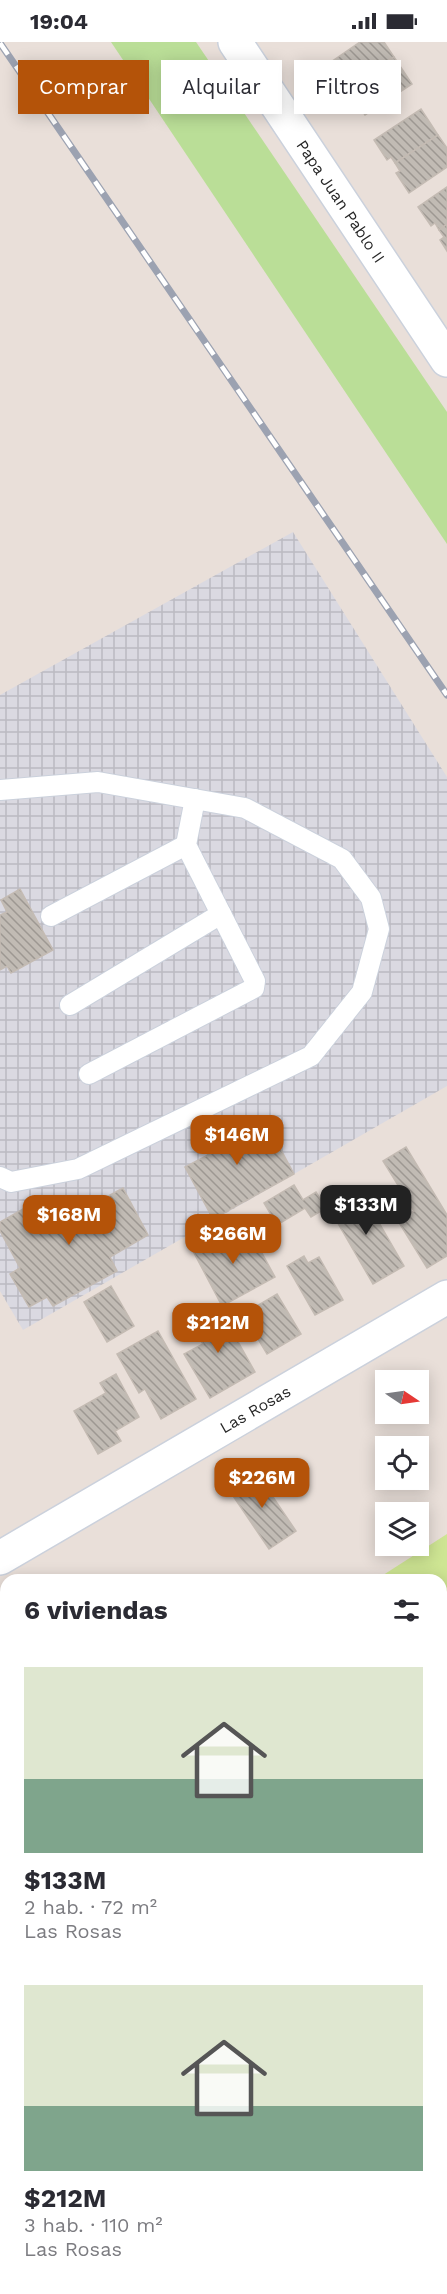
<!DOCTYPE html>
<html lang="es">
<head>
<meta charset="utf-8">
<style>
  body { margin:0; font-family:"Work Sans",sans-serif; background:#f7f7f7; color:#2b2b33; height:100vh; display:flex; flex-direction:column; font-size:22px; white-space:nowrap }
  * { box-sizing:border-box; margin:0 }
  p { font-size:20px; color:#7c7c81 }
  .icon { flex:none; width:33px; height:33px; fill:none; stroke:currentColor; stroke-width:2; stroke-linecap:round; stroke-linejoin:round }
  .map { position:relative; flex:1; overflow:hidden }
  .drawer { position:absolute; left:0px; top:1532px; width:447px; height:722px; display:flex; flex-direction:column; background:#fff; border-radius:18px 18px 0 0; box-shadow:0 3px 15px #0003 }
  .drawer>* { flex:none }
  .top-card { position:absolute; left:18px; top:18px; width:411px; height:54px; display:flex; gap:12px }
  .needle { width:39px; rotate:103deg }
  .fabs { position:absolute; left:375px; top:1328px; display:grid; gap:12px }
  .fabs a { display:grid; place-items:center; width:54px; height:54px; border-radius:0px; background:#fff; box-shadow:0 3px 15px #0003; font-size:30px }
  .price { position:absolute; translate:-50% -51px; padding:0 14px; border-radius:12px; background:#b45309; color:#fff; font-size:20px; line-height:39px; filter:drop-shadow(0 2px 3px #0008) }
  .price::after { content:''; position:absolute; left:50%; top:36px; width:18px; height:14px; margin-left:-9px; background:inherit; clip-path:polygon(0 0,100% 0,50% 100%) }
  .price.active { background:#222; color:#fff }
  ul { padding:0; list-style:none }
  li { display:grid; align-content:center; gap:12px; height:318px; padding:0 24px }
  li span { display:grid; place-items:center; height:186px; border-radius:0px; color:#555 }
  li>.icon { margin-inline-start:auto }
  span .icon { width:108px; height:108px; fill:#fffc; stroke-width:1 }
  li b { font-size:26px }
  h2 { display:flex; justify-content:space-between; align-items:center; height:72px; padding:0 24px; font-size:26px }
  .tag { padding:0 21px; border-radius:0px; background:#fff; box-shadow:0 3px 15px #0003; font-size:21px; line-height:54px }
  .tag.active { background:#b45309; color:#fff }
  .status { display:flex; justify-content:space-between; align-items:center; height:42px; padding:0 30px; background:#fff; direction:ltr }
  .status svg { height:16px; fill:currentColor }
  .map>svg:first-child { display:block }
  .industrial { fill:url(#industrial-grid) }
  .green { fill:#bade97 }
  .pitch { fill:#cee593 }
  .building { fill:url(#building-back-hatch); stroke:#c4bbb3; stroke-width:1.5 }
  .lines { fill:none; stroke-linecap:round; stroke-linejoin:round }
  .lane-casing { stroke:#cbd1dc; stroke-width:22 }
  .street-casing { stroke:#cbd1dc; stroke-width:36 }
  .lane { stroke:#fff; stroke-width:20 }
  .street { stroke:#fff; stroke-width:33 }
  .rail-casing { stroke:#9ca2b1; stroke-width:7 }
  .rail { stroke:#fff; stroke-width:4.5; stroke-dasharray:14; stroke-linecap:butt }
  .labels { text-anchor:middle; stroke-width:5; stroke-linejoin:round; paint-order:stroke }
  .street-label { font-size:16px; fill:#272727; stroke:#fff }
</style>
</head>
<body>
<div class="status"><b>19:04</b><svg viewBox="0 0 49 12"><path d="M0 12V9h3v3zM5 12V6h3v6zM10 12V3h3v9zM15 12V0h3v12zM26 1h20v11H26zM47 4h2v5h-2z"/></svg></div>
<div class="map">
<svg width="447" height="2252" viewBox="0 0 447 2252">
  <defs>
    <pattern id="industrial-grid" width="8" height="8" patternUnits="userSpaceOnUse" patternTransform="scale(1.5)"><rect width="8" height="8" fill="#dad9e1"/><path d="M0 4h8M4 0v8" fill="none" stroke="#bbbac1"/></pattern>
    <pattern id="building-back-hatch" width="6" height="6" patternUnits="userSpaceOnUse" patternTransform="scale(1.5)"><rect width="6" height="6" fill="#c1bbb4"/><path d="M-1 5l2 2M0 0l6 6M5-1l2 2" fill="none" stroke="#9d9892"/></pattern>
  </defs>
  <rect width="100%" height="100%" fill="#e9dfd9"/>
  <path class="industrial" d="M293 490 447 735V1044L23 1288 0 1249V653Z"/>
  <path class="green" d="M111 0H196L447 370V502Z"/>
  <path class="pitch" d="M447 1492V1739L441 1730V1538L377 1537Z"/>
  <g class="building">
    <path d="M360 0H384L394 15 351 43 347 37 343 40 331 20Z"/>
    <path d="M394 15 412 42 365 73 352 54 356 51 351 43Z"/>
    <path d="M421 67 438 93 395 121 391 115 387 118 374 98Z"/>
    <path d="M438 93 447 106V125L409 151 396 131 400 129 395 121Z"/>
    <path d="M447 145V182L439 188 435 181 431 184 418 165Z"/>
    <path d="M447 182V209L440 198 444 195 439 188Z"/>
    <path d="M20 847 53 908 11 931 7 924 0 928V873L7 870 1 858Z"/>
    <path d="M229 1075 239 1095 266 1080 294 1132 213 1177 185 1125 208 1113 197 1093Z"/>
    <path d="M406 1105 447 1173V1214L427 1226 398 1179 414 1169 383 1119Z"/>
    <path d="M294 1143 303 1158 316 1150 326 1166 311 1175 305 1166 277 1183 264 1161Z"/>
    <path d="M123 1146 148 1193 110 1215 117 1229 53 1264 47 1255 29 1265 10 1232 20 1226 0 1189V1180L46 1154 60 1180Z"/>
    <path d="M359 1146 404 1224 373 1242 328 1164Z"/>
    <path d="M237 1185 244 1197 252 1193 275 1235 222 1264 193 1209Z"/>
    <path d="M304 1214 308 1221 319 1215 343 1258 315 1273 287 1224Z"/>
    <path d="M111 1244 134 1284 107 1300 84 1260Z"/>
    <path d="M277 1252 301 1292 267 1312 243 1272Z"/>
    <path d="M218 1264 255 1330 210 1356 184 1312 203 1302 190 1280Z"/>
    <path d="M158 1289 196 1357 161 1377 145 1347 139 1351 117 1312Z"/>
    <path d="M116 1332 139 1375 115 1389 121 1399 98 1412 74 1369 106 1351 100 1341Z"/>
    <path d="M254 1427 296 1489 269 1507 227 1445Z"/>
    <path d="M447 1813V1886L441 1877V1817Z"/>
  </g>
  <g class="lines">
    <g class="lane-casing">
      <g id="lane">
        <path d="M0 748 98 740 245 766 342 817 371 856 379 887 362 950 311 1014 78 1127 11 1140 0 1135"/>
        <path d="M51 874 186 803"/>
        <path d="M70 963 221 872"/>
        <path d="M89 1032 254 946 255 939 186 803 195 757"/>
      </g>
    </g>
    <g class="street-casing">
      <g id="street">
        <path d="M235 0 447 318"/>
        <path d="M0 1516 447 1255"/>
        <path d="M0 1688 6 1697"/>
        <path d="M379 2247 383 2252"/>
      </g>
    </g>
    <use href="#lane" class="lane"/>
    <use href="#street" class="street"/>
    <g class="rail-casing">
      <path id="rail" d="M0 1 447 653"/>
    </g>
    <use href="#rail" class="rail"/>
  </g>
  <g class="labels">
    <g class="street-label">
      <text transform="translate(341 159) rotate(56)" y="6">Papa Juan Pablo II</text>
      <text transform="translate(255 1367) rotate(-30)" y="6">Las Rosas</text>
    </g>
  </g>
</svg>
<div class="fabs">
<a><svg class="needle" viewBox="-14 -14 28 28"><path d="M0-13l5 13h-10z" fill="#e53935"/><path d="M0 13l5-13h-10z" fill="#7c7c81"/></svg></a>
<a><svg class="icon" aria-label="locate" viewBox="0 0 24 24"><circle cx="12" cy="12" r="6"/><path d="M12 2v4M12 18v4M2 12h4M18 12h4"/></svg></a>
<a><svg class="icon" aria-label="layers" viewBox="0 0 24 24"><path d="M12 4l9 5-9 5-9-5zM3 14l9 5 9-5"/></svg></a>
</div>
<b class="price" style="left:237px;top:1124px">$146M</b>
<b class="price active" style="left:366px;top:1194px">$133M</b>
<b class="price" style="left:69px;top:1204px">$168M</b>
<b class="price" style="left:233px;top:1223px">$266M</b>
<b class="price" style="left:218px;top:1312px">$212M</b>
<b class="price" style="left:262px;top:1467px">$226M</b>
<div class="top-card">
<a class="tag active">Comprar</a>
<a class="tag">Alquilar</a>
<a class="tag">Filtros</a>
</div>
<section class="drawer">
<h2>6 viviendas<svg class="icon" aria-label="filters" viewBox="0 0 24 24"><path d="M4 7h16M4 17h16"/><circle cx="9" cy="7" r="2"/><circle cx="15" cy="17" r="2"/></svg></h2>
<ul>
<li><span style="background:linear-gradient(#dfe7d0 60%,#7fa58c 0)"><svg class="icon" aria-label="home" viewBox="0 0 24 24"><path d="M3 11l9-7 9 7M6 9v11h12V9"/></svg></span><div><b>$133M</b><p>2 hab. · 72 m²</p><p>Las Rosas</p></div></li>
<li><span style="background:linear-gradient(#dfe7d0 65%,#7fa58c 0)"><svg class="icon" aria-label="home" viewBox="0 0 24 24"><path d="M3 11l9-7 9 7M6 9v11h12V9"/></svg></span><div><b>$212M</b><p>3 hab. · 110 m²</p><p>Las Rosas</p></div></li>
</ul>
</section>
</div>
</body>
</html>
